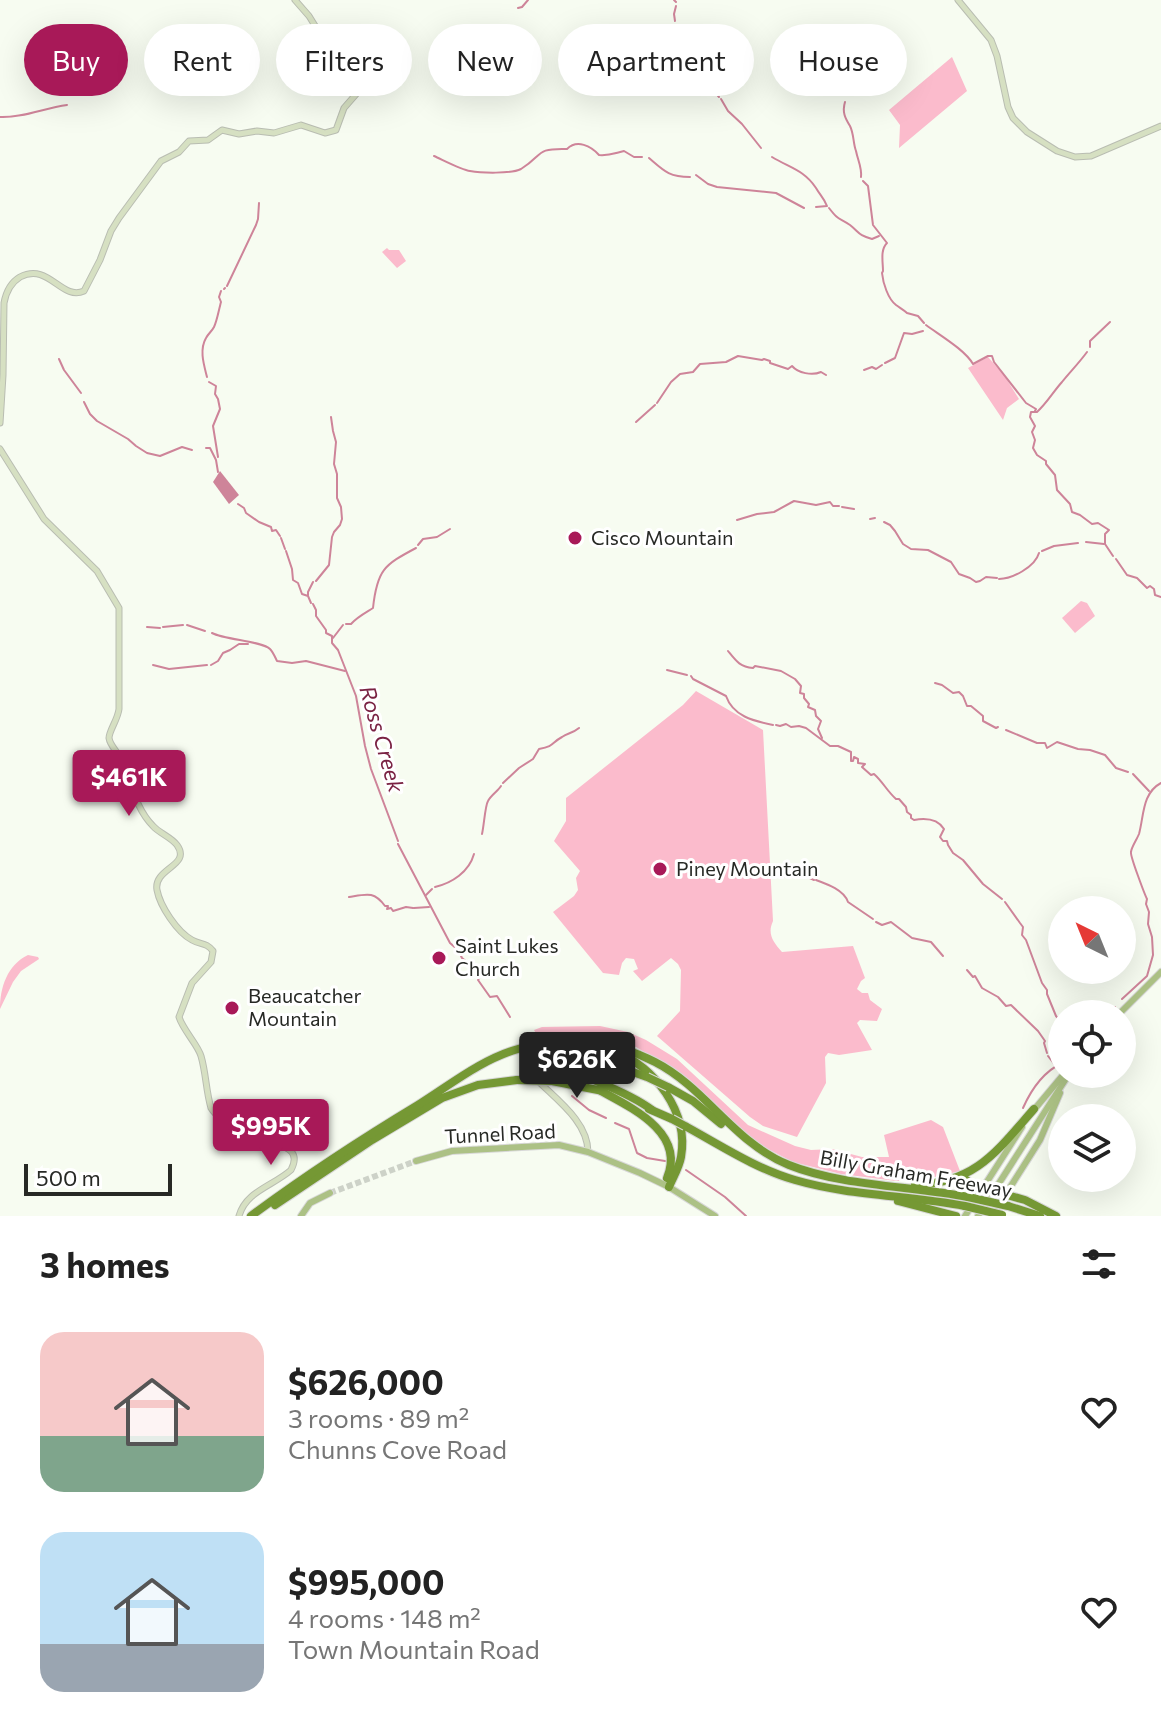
<!DOCTYPE html>
<html lang="en">
<head>
<meta charset="utf-8">
<style>
  body { margin:0; font-family:Commissioner,sans-serif; background:#f6f6f6; color:#222; height:100vh; display:flex; flex-direction:column; font-size:30px; white-space:nowrap }
  * { box-sizing:border-box; margin:0 }
  p { font-size:26px; color:#767676 }
  .icon { flex:none; width:44px; height:44px; fill:none; stroke:currentColor; stroke-width:2; stroke-linecap:round; stroke-linejoin:round }
  .map { position:relative; height:1216px; overflow:hidden }
  .drawer { display:flex; flex-direction:column; background:#fff; flex:1 }
  .drawer>* { flex:none }
  .hud { position:absolute; left:24px; top:24px; width:1114px; height:72px; display:flex; gap:16px }
  .needle { width:52px; rotate:317deg }
  .controls { position:absolute; left:1048px; top:896px; display:grid; gap:16px }
  .controls a { display:grid; place-items:center; width:88px; height:88px; border-radius:50%; background:#fff; box-shadow:0 8px 32px #0002; font-size:40px }
  .scale { position:absolute; left:24px; bottom:20px; width:148px; box-sizing:border-box; padding-left:8px; border:4px solid #272925; border-top:0; font-size:22px; line-height:28px; white-space:nowrap; color:#272925; -webkit-text-stroke:6px #fff; paint-order:stroke }
  .price { position:absolute; translate:-50% -68px; padding:0 18px; border-radius:8px; background:#a81958; color:#fff; font-size:26px; line-height:52px; filter:drop-shadow(0 2px 4px #0008) }
  .price::after { content:''; position:absolute; left:50%; top:48px; width:24px; height:18px; margin-left:-12px; background:inherit; clip-path:polygon(0 0,100% 0,50% 100%) }
  .price.selected { background:#222; color:#fff }
  ul { padding:0; list-style:none }
  li { display:flex; align-items:center; gap:24px; height:200px; padding:0 40px }
  li span { display:grid; place-items:center; flex:none; width:224px; height:160px; border-radius:24px; color:#555 }
  li>.icon { margin-inline-start:auto }
  span .icon { width:96px; height:96px; fill:#fffc; stroke-width:1 }
  li b { font-size:34px }
  h2 { display:flex; justify-content:space-between; align-items:center; height:96px; padding:0 40px; font-size:34px }
  .chip { padding:0 28px; border-radius:36px; background:#fff; box-shadow:0 8px 32px #0002; font-size:28px; line-height:72px }
  .chip.selected { background:#a81958; color:#fff }
  .map>svg:first-child { display:block }
  .green { fill:#fbbbcc }
  .water { fill:#ce8499 }
  .lines { fill:none; stroke-linecap:round; stroke-linejoin:round }
  .stream { stroke:#ce8499; stroke-width:2 }
  .primary-tunnel { stroke:#cdd2c8; stroke-width:6; stroke-dasharray:6 3; stroke-linecap:butt }
  .secondary-casing { stroke:#b9bdb2; stroke-width:7 }
  .primary-casing { stroke:#d8d8d8; stroke-width:8 }
  .highway-casing { stroke:#d8d8d8; stroke-width:10 }
  .secondary { stroke:#d6e0c2; stroke-width:5 }
  .primary { stroke:#acc185; stroke-width:6 }
  .highway { stroke:#759834; stroke-width:8 }
  .highway-bridge-casing { stroke:#d8d8d8; stroke-width:10; stroke-linecap:butt }
  .highway-bridge { stroke:#759834; stroke-width:8 }
  .poi-dot { fill:#a81958; stroke:#fff; stroke-width:3 }
  .labels { text-anchor:middle; stroke-width:6; stroke-linejoin:round; paint-order:stroke }
  .poi-label { font-size:20px; fill:#272925; stroke:#fff; text-anchor:start }
  .street-label { font-size:20px; fill:#272925; stroke:#fff }
  .water-label { font-size:22px; font-style:italic; fill:#7a2243; stroke:#fff }
</style>
</head>
<body>
<div class="map">
<svg width="1161" height="1216" viewBox="0 0 1161 1216">
  <rect width="100%" height="100%" fill="#f7fcf1"/>
  <g class="green">
    <path d="M952 57 967 91 899 148 900 125 889 110Z"/>
    <path d="M387 248 389 250H399L406 261 397 268 382 252Z"/>
    <path d="M988 357 1004 375 1019 399 1007 408 1003 420 968 368Z"/>
    <path d="M1081 601 1087 603 1095 616 1075 633 1062 618Z"/>
    <path d="M696 691 763 730 773 921C767 934 773 942 782 952L853 946 865 978 861 981 857 989 862 993H868L870 1000 882 1009 877 1021 860 1020 857 1023 872 1050 839 1055 828 1053 825 1057 826 1083 797 1137 763 1126 750 1117 657 1036 680 1011 681 970 678 964 671 958 642 981 633 971 638 969 634 959 626 958 622 963 619 975 603 973 553 912 574 896 578 890 576 878 580 871 554 841 566 821V798L683 705Z"/>
    <path d="M28 955 38 957 39 959 21 971 13 982 0 1009C0 988 7 965 28 955Z"/>
    <path d="M600 1026 628 1032 646 1040 677 1059 748 1125 795 1146 811 1150 832 1149 862 1157H889L884 1135 931 1120 943 1127 960 1171 918 1181H896L841 1174 793 1162 766 1148 739 1129 690 1080 636 1047 598 1038 540 1040 534 1030 542 1027Z"/>
  </g>
  <path class="water" d="M220 471 239 495 229 504 213 482Z"/>
  <g class="lines">
    <g class="stream">
      <path d="M674 0 676 2"/>
      <path d="M518 8 522 7 528 0"/>
      <path d="M675 21 674 14 676 6"/>
      <path d="M677 27 687 51"/>
      <path d="M688 54 695 68 719 97"/>
      <path d="M609 72C618 72 625 70 630 78L639 80"/>
      <path d="M641 80C649 80 651 74 660 74 671 74 682 81 693 84"/>
      <path d="M721 99 728 111 742 124 761 148"/>
      <path d="M845 102C842 112 845 118 850 126 854 134 853 143 856 151 858 161 862 167 861 177"/>
      <path d="M0 117C23 118 44 108 67 105"/>
      <path d="M434 156C443 160 462 170 470 171 481 173 511 174 521 169 544 155 534 148 567 149 577 139 591 146 599 155 609 156 615 153 624 151L634 157H642"/>
      <path d="M772 157C790 168 804 170 816 188 820 195 824 198 827 206L816 207"/>
      <path d="M649 158C664 171 669 177 690 177"/>
      <path d="M696 175 708 184 717 187 776 193 804 208"/>
      <path d="M863 181 868 186 873 225 887 243C880 250 883 262 883 271L882 273C883 283 888 299 896 305 900 308 904 310 907 313L918 316 924 323"/>
      <path d="M829 208C839 221 838 217 850 225 860 233 858 235 872 239L879 236"/>
      <path d="M227 286 256 225 258 219 259 203"/>
      <path d="M224 289 225 288"/>
      <path d="M926 325C941 336 965 350 973 364L988 356H992L994 362 1026 403 1036 409 1035 411"/>
      <path d="M1090 347V341L1110 322"/>
      <path d="M1087 352C1079 363 1070 372 1062 382 1053 392 1047 403 1037 412H1031L1030 417 1035 426 1032 432 1035 440 1033 448 1037 455 1046 461V464L1055 475 1057 490 1070 504 1072 512 1080 515 1092 524 1098 523 1109 530 1105 534V544L1113 556"/>
      <path d="M59 359 64 370 81 393"/>
      <path d="M885 363 895 358 904 333 912 334 923 331"/>
      <path d="M864 370 872 367 876 369 882 365"/>
      <path d="M207 377C204 365 199 350 206 338 208 334 212 331 214 327 217 321 219 309 221 302L219 297 221 291"/>
      <path d="M209 382 216 386 215 394 218 399 220 409 213 426 218 457"/>
      <path d="M84 402 90 414 97 421 128 439 136 446 147 453 160 456 182 447 192 450"/>
      <path d="M657 403 671 382 680 374 693 372 700 364 726 362 738 356 762 360 764 359 770 361V363L788 369 792 366C798 373 812 376 821 372L826 375"/>
      <path d="M636 422 655 405"/>
      <path d="M206 448H210L216 460 218 472"/>
      <path d="M238 504 244 508 246 513 259 522 271 527 272 531 276 530 280 536"/>
      <path d="M842 507 854 509"/>
      <path d="M870 519 875 518"/>
      <path d="M737 520 757 514 774 512 794 501 816 505 830 502 833 506H839"/>
      <path d="M884 522 890 525 895 531 903 544 911 549 928 550 951 562 959 574 970 578 976 582 980 581 986 577 997 578"/>
      <path d="M281 538 285 549"/>
      <path d="M1086 542 1104 544"/>
      <path d="M418 545 423 539 437 537 450 529"/>
      <path d="M286 551 292 569 293 580 298 583 302 594 308 596 311 603"/>
      <path d="M1042 551 1054 546 1078 543"/>
      <path d="M1116 559 1127 575 1137 578 1147 588 1150 586 1154 589 1155 595 1161 597"/>
      <path d="M999 579C1012 579 1035 567 1039 553"/>
      <path d="M316 581 329 565 332 537 334 532 340 525 342 519 341 507 337 498V474L334 464 336 442 333 431 331 417"/>
      <path d="M308 595V592L313 582"/>
      <path d="M313 604 316 610V616L326 630V633L332 636V643L338 650 356 696 365 746 371 769 398 841"/>
      <path d="M346 624H351C357 617 365 613 373 608 377 570 384 565 416 548"/>
      <path d="M187 625 205 631"/>
      <path d="M147 627 160 628"/>
      <path d="M163 627 183 625"/>
      <path d="M212 633C225 640 262 641 270 649 273 652 275 657 277 661L292 663 306 661 345 671"/>
      <path d="M333 638 343 625"/>
      <path d="M728 651C736 661 740 667 753 668L755 666 781 671 795 679 801 686 800 693 804 694V698L809 704 808 707 815 710 816 716 821 721 818 729 822 738"/>
      <path d="M153 665 169 669 207 665"/>
      <path d="M211 665 218 661 223 653 230 650 239 644H248"/>
      <path d="M667 670 687 675"/>
      <path d="M691 676 693 679 726 696C733 716 753 721 773 725"/>
      <path d="M935 683 942 685 953 693 959 692 963 696 967 706H971L983 716V721L996 728 998 727"/>
      <path d="M776 725 780 726 786 724 791 727 799 726 806 728 830 746H838L851 752V761H853L854 757 858 759V763L865 764 862 767 871 775 874 774C883 782 887 791 896 799H899L906 807 907 812 911 815V818L914 820C925 818 937 818 944 829L940 837 943 841H947L948 845 953 853 963 860 983 884 1002 899"/>
      <path d="M1006 730 1037 743H1045L1047 748 1057 742 1078 749 1090 750 1105 755 1116 768 1128 772"/>
      <path d="M1133 774 1149 791"/>
      <path d="M503 783 519 768 533 759 539 749C555 746 551 743 562 737 568 733 573 733 579 728"/>
      <path d="M482 834C484 826 485 806 488 801 491 795 498 791 501 786"/>
      <path d="M398 844 450 943 458 950 462 958 482 974 478 980 490 997 497 996 510 1017"/>
      <path d="M779 877 801 874 814 880"/>
      <path d="M816 880C827 884 844 890 848 902L873 919"/>
      <path d="M435 887C452 883 469 872 474 854"/>
      <path d="M426 895 432 889"/>
      <path d="M349 897C367 894 374 891 385 906H388L387 909 391 908 393 911 406 907 413 908"/>
      <path d="M1005 902 1020 923 1023 927 1022 935 1026 940 1042 983 1047 990V994L1056 1016 1062 1023"/>
      <path d="M414 908 429 907"/>
      <path d="M876 922 882 925 891 922 912 938 931 942 943 956"/>
      <path d="M967 970 973 977 975 976 982 988 998 997 1006 1006 1011 1005 1038 1031 1045 1041 1044 1043 1047 1053"/>
      <path d="M1122 999 1147 976 1153 955 1152 937 1148 924 1149 912 1146 904 1147 899C1145 895 1130 856 1131 852 1131 848 1137 839 1139 834 1144 816 1142 793 1161 783"/>
      <path d="M1107 1014 1115 1007"/>
      <path d="M1048 1056 1055 1065"/>
      <path d="M572 1096 589 1110 606 1118"/>
      <path d="M1023 1108C1031 1090 1043 1072 1062 1063"/>
      <path d="M615 1123 629 1129 637 1153 647 1158 665 1161"/>
      <path d="M686 1170 725 1197 746 1216"/>
    </g>
    <path class="primary-tunnel" d="M330 1193 416 1161"/>
    <g class="secondary-casing">
      <g id="secondary">
        <path d="M958 0 991 40 997 56 1008 107 1013 118 1027 132 1057 151 1075 157 1091 156 1161 126"/>
        <path d="M0 423 3 375 4 303C6 292 10 283 20 277 49 262 61 301 84 291L100 260 111 231 119 218 161 161 179 152 189 141 208 140 222 130 239 134 257 131 274 133 301 125 325 133 336 130 344 108 358 92 362 83C357 77 348 77 343 71L309 16 295 0"/>
        <path d="M0 449 44 519 97 571 119 608V709C118 719 109 731 109 738 110 746 118 752 121 759 131 781 135 808 153 826 159 833 171 837 177 845 192 866 153 868 157 890 160 906 177 932 192 940 201 945 206 942 213 951L211 962 192 983 179 1017C183 1030 198 1045 201 1056 206 1073 206 1091 211 1108 219 1122 237 1124 251 1130 257 1133 262 1137 268 1140 283 1147 302 1149 291 1170 273 1186 246 1191 239 1216"/>
        <path d="M537 1080C557 1100 588 1122 588 1152"/>
      </g>
    </g>
    <g class="primary-casing">
      <g id="primary">
        <path d="M1119 1014 1161 972"/>
        <path d="M1033 1111 1064 1074"/>
        <path d="M416 1161 452 1151 559 1145 588 1152 640 1173 669 1187 715 1216"/>
        <path d="M301 1216 310 1203 330 1193"/>
        <path d="M965 1216 1022 1127"/>
        <path d="M978 1216 1069 1074"/>
        <path d="M992 1216 1040 1140 1060 1093"/>
      </g>
    </g>
    <g class="highway-casing">
      <g id="highway">
        <path d="M614 1051C655 1067 689 1112 681 1157 679 1168 673 1177 669 1187"/>
        <path d="M525 1067C556 1048 615 1065 647 1077"/>
        <path d="M529 1072C534 1068 534 1067 540 1066 562 1063 634 1096 652 1110"/>
        <path d="M552 1081 603 1091"/>
        <path d="M668 1087 693 1101 721 1124"/>
        <path d="M601 1091C632 1108 686 1133 667 1178"/>
        <path d="M649 1109 672 1119"/>
        <path d="M685 1126C720 1145 756 1169 795 1180 850 1196 908 1195 965 1206"/>
        <path d="M961 1176 974 1186 987 1191"/>
        <path d="M915 1185C976 1183 997 1151 1034 1109"/>
        <path d="M1000 1193 1025 1200 1056 1216"/>
        <path d="M898 1201 956 1216"/>
        <path d="M275 1205 372 1140 442 1098 478 1085 517 1080"/>
        <path d="M1008 1206 1040 1216"/>
        <path d="M251 1216C305 1176 360 1140 418 1105 450 1085 482 1059 518 1049 563 1036 613 1040 655 1062 706 1088 734 1143 789 1165 841 1186 912 1186 968 1197"/>
      </g>
    </g>
    <use href="#secondary" class="secondary"/>
    <use href="#primary" class="primary"/>
    <use href="#highway" class="highway"/>
    <g class="highway-bridge-casing">
      <g id="highway-bridge">
        <path d="M647 1077 668 1087"/>
        <path d="M517 1080 552 1081"/>
        <path d="M672 1119 685 1126"/>
        <path d="M987 1191 1000 1193"/>
        <path d="M968 1197 1008 1206"/>
        <path d="M965 1206 1002 1215"/>
      </g>
    </g>
    <use href="#highway-bridge" class="highway-bridge"/>
  </g>
  <g class="poi-dot">
    <circle cx="575" cy="538" r="8"/>
    <circle cx="660" cy="869" r="8"/>
    <circle cx="439" cy="958" r="8"/>
    <circle cx="232" cy="1008" r="8"/>
  </g>
  <g class="labels">
    <g class="poi-label">
      <text x="591" y="545">Cisco Mountain</text>
      <text x="676" y="876">Piney Mountain</text>
      <text x="455" y="953">Saint Lukes<tspan x="455" dy="23">Church</tspan></text>
      <text x="248" y="1003">Beaucatcher<tspan x="248" dy="23">Mountain</tspan></text>
    </g>
    <g class="street-label">
      <text transform="translate(500 1134) rotate(-3)" y="7">Tunnel Road</text>
      <text transform="translate(916 1174) rotate(10)" y="7">Billy Graham Freeway</text>
    </g>
    <g class="water-label">
      <text transform="translate(382 739) rotate(74)" y="8">Ross Creek</text>
    </g>
  </g>
</svg>
<div class="controls">
<a><svg class="needle" viewBox="-14 -14 28 28"><path d="M0-13l5 13h-10z" fill="#e53935"/><path d="M0 13l5-13h-10z" fill="#767676"/></svg></a>
<a><svg class="icon" aria-label="locate" viewBox="0 0 24 24"><circle cx="12" cy="12" r="6"/><path d="M12 2v4M12 18v4M2 12h4M18 12h4"/></svg></a>
<a><svg class="icon" aria-label="layers" viewBox="0 0 24 24"><path d="M12 4l9 5-9 5-9-5zM3 14l9 5 9-5"/></svg></a>
</div>
<div class="scale">500 m</div>
<b class="price" style="left:129px;top:818px">$461K</b>
<b class="price selected" style="left:577px;top:1100px">$626K</b>
<b class="price" style="left:271px;top:1167px">$995K</b>
<div class="hud">
<a class="chip selected">Buy</a>
<a class="chip">Rent</a>
<a class="chip">Filters</a>
<a class="chip">New</a>
<a class="chip">Apartment</a>
<a class="chip">House</a>
</div>
</div>
<section class="drawer">
<h2>3 homes<svg class="icon" aria-label="filters" viewBox="0 0 24 24"><path d="M4 7h16M4 17h16"/><circle cx="9" cy="7" r="2"/><circle cx="15" cy="17" r="2"/></svg></h2>
<ul>
<li><span style="background:linear-gradient(#f6c9c9 65%,#7fa58c 0)"><svg class="icon" aria-label="home" viewBox="0 0 24 24"><path d="M3 11l9-7 9 7M6 9v11h12V9"/></svg></span><div><b>$626,000</b><p>3 rooms · 89 m²</p><p>Chunns Cove Road</p></div><svg class="icon" aria-label="heart" viewBox="0 0 24 24"><path d="M12 20l-8-8c-3-5 5-10 8-4 3-6 11-1 8 4z"/></svg></li>
<li><span style="background:linear-gradient(#bfe0f5 70%,#9aa5b1 0)"><svg class="icon" aria-label="home" viewBox="0 0 24 24"><path d="M3 11l9-7 9 7M6 9v11h12V9"/></svg></span><div><b>$995,000</b><p>4 rooms · 148 m²</p><p>Town Mountain Road</p></div><svg class="icon" aria-label="heart" viewBox="0 0 24 24"><path d="M12 20l-8-8c-3-5 5-10 8-4 3-6 11-1 8 4z"/></svg></li>
</ul>
</section>
</body>
</html>
